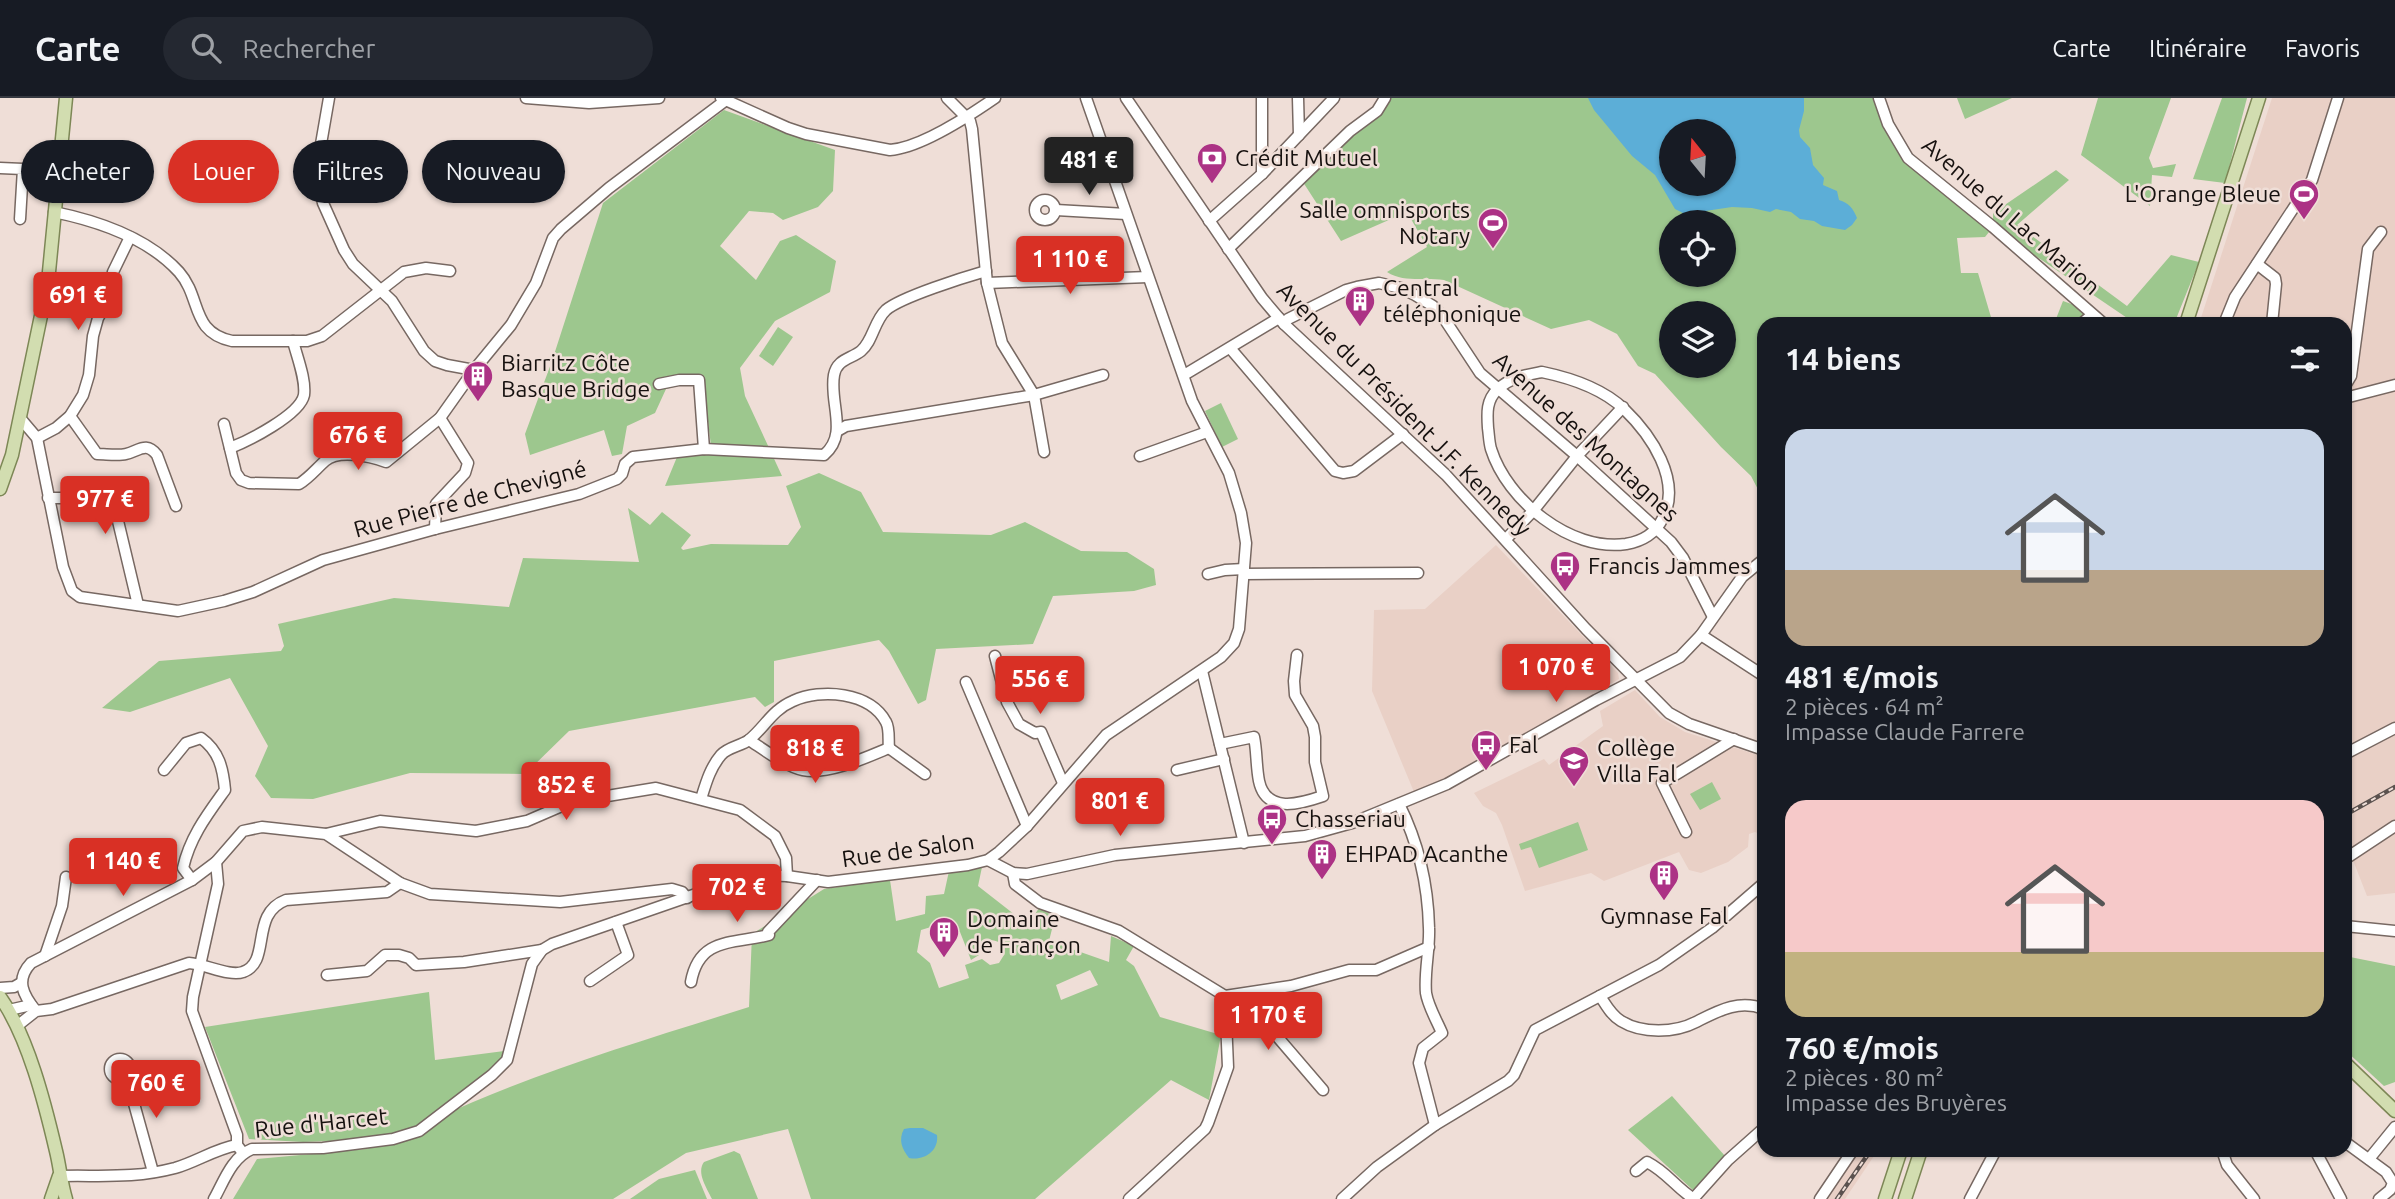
<!DOCTYPE html>
<html lang="fr">
<head>
<meta charset="utf-8">
<style>
  body { margin:0; font-family:Ubuntu,sans-serif; background:#242831; color:#f1f3f6; height:100vh; display:flex; flex-direction:column; font-size:26px; white-space:nowrap }
  * { box-sizing:border-box; margin:0 }
  p { font-size:23px; color:#9ea1a6 }
  .icon { flex:none; width:38px; height:38px; fill:none; stroke:currentColor; stroke-width:2; stroke-linecap:round; stroke-linejoin:round }
  .map { position:relative; flex:1; overflow:hidden }
  .sheet { position:absolute; left:1757px; top:219px; width:595px; height:840px; display:flex; flex-direction:column; background:#171b24; border-radius:21px; box-shadow:0 2px 5px #0004 }
  .sheet>* { flex:none }
  .hud { position:absolute; left:21px; top:42px; width:665px; height:63px; display:flex; gap:14px }
  .needle { width:46px; rotate:342deg }
  .tools { position:absolute; left:1659px; top:21px; display:grid; gap:14px }
  .tools a { display:grid; place-items:center; width:77px; height:77px; border-radius:50%; background:#171b24; box-shadow:0 2px 5px #0004; font-size:35px }
  .price { position:absolute; translate:-50% -60px; padding:0 16px; border-radius:7px; background:#d93025; color:#fff; font-size:23px; line-height:46px; filter:drop-shadow(0 2px 4px #0008) }
  .price::after { content:''; position:absolute; left:50%; top:42px; width:21px; height:16px; margin-left:-10px; background:inherit; clip-path:polygon(0 0,100% 0,50% 100%) }
  .price.current { background:#222; color:#fff }
  ul { padding:0; list-style:none }
  li { display:grid; align-content:center; gap:14px; height:371px; padding:0 28px }
  li span { display:grid; place-items:center; height:217px; border-radius:21px; color:#555 }
  li>.icon { margin-inline-start:auto }
  span .icon { width:126px; height:126px; fill:#fffc; stroke-width:1 }
  li b { font-size:30px }
  h2 { display:flex; justify-content:space-between; align-items:center; height:84px; padding:0 28px; font-size:30px }
  .pill { padding:0 24px; border-radius:32px; background:#171b24; box-shadow:0 2px 5px #0004; font-size:24px; line-height:63px }
  .pill.current { background:#d93025; color:#fff }
  header { display:flex; align-items:center; gap:42px; box-sizing:border-box; height:98px; padding:0 35px; background:#171b24; border-bottom:2px solid #363941 }
  header strong { font-size:33px }
  nav { display:flex; gap:38px; margin-inline-start:auto; font-size:24px }
  .search { width:490px; height:63px; background:#242831; display:flex; align-items:center; gap:18px; box-sizing:border-box; padding:0 24px; border-radius:38px; color:#9ea1a6; font-size:26px }
  .map>svg:first-child { display:block }
  .built { fill:#e9d0c6 }
  .green { fill:#9dc78e; fill-rule:evenodd }
  .water { fill:#5caed7; fill-rule:evenodd }
  .lines { fill:none; stroke-linecap:round; stroke-linejoin:round }
  .minor-casing { stroke:#776862; stroke-width:13 }
  .major-casing { stroke:#7d8756; stroke-width:15 }
  .minor { stroke:#fff; stroke-width:10 }
  .major { stroke:#d2ddb0; stroke-width:12 }
  .rail-casing { stroke:#5b524f; stroke-width:4.5 }
  .rail { stroke:#efded7; stroke-width:2; stroke-dasharray:5; stroke-linecap:butt }
  .labels { text-anchor:middle; stroke-width:5; stroke-linejoin:round; paint-order:stroke }
  .poi-label { font-size:23px; fill:#16110f; stroke:#efded7; text-anchor:start }
  .street-label { font-size:23px; fill:#16110f; stroke:#efded7 }
</style>
</head>
<body>
<header>
<strong>Carte</strong>
<div class="search"><svg class="icon" aria-label="search" viewBox="0 0 24 24"><circle cx="10" cy="10" r="6"/><path d="M15 15l6 6"/></svg>Rechercher</div>
<nav><a>Carte</a><a>Itinéraire</a><a>Favoris</a></nav>
</header>
<div class="map">
<svg width="2395" height="1101" viewBox="0 0 2395 1101">
  <rect width="100%" height="100%" fill="#efded7"/>
  <g class="built">
    <path d="M2272 0H2395V795L2367 798 2349 752 2345 753V226H2199Z"/>
    <path d="M1496 447 1618 575 1619 581 1472 669 1414 694 1372 593 1374 512 1425 511Z"/>
    <path d="M1635 592 1660 619 1685 634 1764 659V738L1755 734 1749 736 1748 749 1728 764 1701 775 1689 772 1679 754 1604 783 1591 775 1525 793 1502 727 1496 715 1483 708 1474 695 1544 661 1549 667 1603 628 1600 613Z"/>
    <path d="M1859 1052H1878L1845 1101H1826Z"/>
  </g>
  <g class="green">
    <path d="M1385 0H1879L1908 60 1993 128V115L2056 72 2069 82 2017 127 2127 208 2171 157 2199 164 2174 226H2136L1993 129 1985 139 1957 140 1961 175H1978L1993 226H1764V403L1751 378 1721 349 1655 276 1638 268 1617 236 1589 222 1551 231 1444 182C1423 179 1404 185 1387 174L1427 149 1407 114 1341 143 1301 81ZM1671 33H1724V86H1671ZM1671 124H1724V177H1671ZM1671 215H1724V268H1671Z"/>
    <path d="M1957 0H2012L1965 21Z"/>
    <path d="M2098 0H2171L2149 60 2153 70 2176 66 2172 79 2152 77 2150 108 2081 57Z"/>
    <path d="M2222 0H2247L2225 85 2193 81Z"/>
    <path d="M724 12 835 52 833 93 818 109 783 122 773 115 749 113 720 148 756 182 780 143 796 137 836 163 830 194 775 223 740 270 745 298 782 378 665 388 677 359 711 348 703 282 666 291 655 315 627 328 622 356 612 358 604 332 530 357 525 336 552 263 603 105Z"/>
    <path d="M2063 203 2077 208 2094 226H2054Z"/>
    <path d="M778 229 793 239 773 268 759 258Z"/>
    <path d="M1221 305 1238 341 1222 349 1205 313Z"/>
    <path d="M819 375 861 394 883 434 991 437 1025 424 1081 453 1127 454 1154 471 1156 487 1134 493 1053 498 1033 546 936 551 926 602 918 606 889 553 879 542 774 563V604L765 609 755 599 569 633 525 676 410 675 313 701 271 700 255 678 268 648 230 580 130 614 102 610 159 563 281 553 284 548 278 526 394 500 509 509 523 460 639 464 628 410 650 427 662 414 691 437 681 450 683 452 711 446 788 447 801 429 786 388Z"/>
    <path d="M1712 684 1721 701 1700 712 1690 696Z"/>
    <path d="M1578 724 1588 752 1539 770 1531 749 1521 752 1519 746Z"/>
    <path d="M982 769 978 788 1028 827 1039 810 1055 819 1049 843 1109 864 1111 838 1134 848 1126 862 1134 868 1160 919 1221 937 1209 1002 1171 982 1035 1101H811L788 1031 686 1055 613 1101H233L257 1061 366 1051 390 1041 303 1044 249 1041 205 929 429 894 435 962 512 952 433 1022C535 974 642 943 749 909L752 836 824 791 890 782 896 823 925 816 926 798 944 796 949 773ZM944 825 960 834 971 862 979 857 981 846C989 841 994 841 1002 846L1004 857 999 865 990 867 982 861 965 867 969 880 939 890 930 865 917 854 921 832ZM1090 872 1098 887 1061 902 1056 887Z"/>
    <path d="M2345 858 2395 868V984L2384 988 2345 952Z"/>
    <path d="M1672 998 1725 1058 1694 1093 1628 1032Z"/>
    <path d="M734 1053 740 1056 758 1101H712C707 1090 696 1075 704 1064Z"/>
    <path d="M695 1072 707 1101H630L659 1081Z"/>
  </g>
  <g class="water">
    <path d="M1588 0H1804V13L1799 32 1800 39 1810 50 1813 67 1824 80 1823 87 1837 93 1839 102C1849 105 1853 110 1857 120L1852 127 1845 132 1822 128 1814 123 1800 121 1791 114 1776 111 1770 114 1752 110 1732 109 1685 116 1675 111 1655 77 1632 58 1594 12ZM1671 33H1724V86H1671Z"/>
    <path d="M910 1030H923L937 1037C939 1053 924 1063 909 1060 902 1051 898 1042 904 1031Z"/>
  </g>
  <g class="lines">
    <g class="minor-casing">
      <g id="minor">
        <path d="M329 0 321 46 319 87 323 105 344 152 353 166 392 203 424 253 435 263 447 267 474 272 511 227 536 185 553 140 561 131 609 90 726 2"/>
        <path d="M526 0 589 5 659 0"/>
        <path d="M721 0 788 30 806 36 890 52C921 50 969 18 995 0"/>
        <path d="M947 0 970 23 972 31 987 185 1002 245 1034 297 1044 354"/>
        <path d="M1126 0 1262 200 1284 226 1446 377 1586 531 1669 615 1689 626 1764 652"/>
        <path d="M1262 0V76"/>
        <path d="M1298 0 1299 37"/>
        <path d="M1879 0 1888 26 1908 60 1993 129 2104 226"/>
        <path d="M0 70 23 71 20 121"/>
        <circle cx="1045" cy="112" r="10"/>
        <path d="M1056 112 1126 116"/>
        <path d="M54 114C98 123 148 140 179 174 202 200 190 234 232 243H307L322 238 404 174 426 170 450 173"/>
        <path d="M1209 123 1262 76 1334 0"/>
        <path d="M1228 151 1350 33 1377 13 1385 0"/>
        <path d="M2257 166 2275 180 2276 186 2272 226"/>
        <path d="M987 185 1148 179"/>
        <path d="M1284 226 1288 221 1346 192 1357 189 1379 185 1401 190 1415 197 1433 208 1443 219 1480 275 1577 358 1671 444 1683 460 1713 519"/>
        <path d="M2081 226 2092 217"/>
        <path d="M2224 226 2235 199 2312 82 2338 0"/>
        <path d="M1230 250 1335 373 1343 375 1354 373 1403 336"/>
        <path d="M1542 274C1571 280 1603 291 1624 311 1651 337 1682 382 1663 420 1655 436 1643 443 1626 446 1570 454 1507 402 1491 351 1489 344 1489 337 1488 330 1487 315 1486 302 1498 291 1511 279 1526 277 1542 274Z"/>
        <path d="M1184 277 1279 220"/>
        <path d="M659 286 679 282H699L704 351"/>
        <path d="M2345 288 2351 278 2368 151 2381 134"/>
        <path d="M2345 300 2395 287"/>
        <path d="M70 318 97 356C106 356 118 358 126 356 139 353 146 343 157 357L176 408"/>
        <path d="M20 320 37 340 63 469 72 493 80 499 178 513 224 503 253 494 323 462 435 431 579 396 617 381 622 376 625 366 633 359 704 351 824 357C849 336 829 305 834 277 837 261 851 261 861 253 873 243 874 223 886 212 901 199 965 179 986 173"/>
        <path d="M224 326 236 375 241 382 249 385 299 386C309 380 316 371 325 363 338 351 370 358 386 364L440 320 474 272"/>
        <path d="M839 332 846 328 1034 297 1103 277"/>
        <path d="M37 340 56 330 70 318 83 297 89 277 93 238 98 220 108 202 113 174 130 139"/>
        <path d="M230 350C248 343 300 317 304 297 306 281 297 259 293 243"/>
        <path d="M1140 358 1207 334"/>
        <path d="M48 400H110L113 402 138 507"/>
        <path d="M435 431 436 406 465 375 468 365 440 320"/>
        <path d="M1506 441 1533 413 1577 358 1623 309"/>
        <path d="M1208 476 1225 472 1244 471"/>
        <path d="M1244 476 1418 475"/>
        <path d="M1701 537 1764 578"/>
        <path d="M995 558 1007 604 1019 626 1035 635 1041 634 1063 685"/>
        <path d="M1202 573 1244 745"/>
        <path d="M966 584 1027 728"/>
        <path d="M749 642C763 651 787 669 803 672 828 677 865 660 889 650"/>
        <path d="M1220 646 1254 639C1257 653 1256 668 1259 683 1266 716 1300 706 1323 698L1315 664V639L1313 628 1295 597 1294 583 1297 557"/>
        <path d="M889 650 925 676"/>
        <path d="M2345 656 2395 630"/>
        <path d="M164 672 186 645 201 640C219 653 223 670 225 692 207 717 190 739 183 770L192 782"/>
        <path d="M1177 672 1224 661"/>
        <path d="M701 701C706 685 710 670 721 657 728 649 741 648 749 642 765 629 772 612 793 603 821 590 870 594 886 624 890 631 888 642 889 650"/>
        <path d="M1399 706C1419 746 1428 786 1429 830 1430 851 1424 874 1426 895 1428 908 1437 923 1442 935L1423 950 1419 965 1435 1027"/>
        <path d="M1686 734 1662 685 1734 641"/>
        <path d="M326 736 380 723 476 733 527 723 571 704 656 690 740 712 775 738 786 760 787 778"/>
        <path d="M2345 761 2395 728"/>
        <path d="M988 762 1013 775 1027 776 1115 757 1305 738 1352 725 1447 686 1596 602 1680 559 1701 537 1742 479 1764 461"/>
        <path d="M216 764 218 786 193 899 192 913 237 1037V1047L243 1055"/>
        <path d="M1013 775 1015 786 1040 805 1119 833 1225 898"/>
        <path d="M2345 828 2395 833"/>
        <path d="M45 858 62 808 66 779"/>
        <path d="M327 877 367 873 385 857H399L409 860 416 867 464 864 542 852"/>
        <path d="M590 883 628 857 616 824"/>
        <path d="M691 884C699 839 733 846 769 837L768 834 817 782"/>
        <path d="M0 890 14 889 21 885"/>
        <path d="M1249 895 1257 915 1323 992"/>
        <path d="M1600 898C1606 907 1611 917 1621 923 1642 936 1675 935 1696 924 1718 913 1739 901 1764 911"/>
        <path d="M9 912 31 907"/>
        <path d="M36 913C23 897 15 882 31 865L192 782 216 764 243 733 262 729 326 736 400 785 430 796 560 804 672 791 682 794 687 800"/>
        <path d="M17 928 36 913 52 911 189 865C205 866 230 879 243 874 272 864 249 816 286 802L387 794 400 785"/>
        <circle cx="120" cy="971" r="10"/>
        <path d="M124 981 133 1002 153 1074"/>
        <path d="M2345 1044 2386 1074 2393 1085 2390 1092 2379 1101"/>
        <path d="M2222 1052 2227 1067 2254 1101"/>
        <path d="M2315 1052 2341 1101"/>
        <path d="M2369 1061 2395 1029"/>
        <path d="M1636 1073 1647 1064C1668 1075 1674 1088 1694 1101"/>
        <path d="M60 1078C101 1077 133 1081 175 1070 196 1064 215 1051 237 1047"/>
        <path d="M214 1101C224 1083 232 1059 252 1051L323 1050 393 1041 419 1033 492 977 507 962 532 866 542 852 552 846 751 777 787 778 828 784 968 767 988 762 999 754 1027 728 1106 637 1221 559 1234 545 1239 531 1246 445 1241 415 1229 375 1192 303 1086 0"/>
        <path d="M1129 1101 1205 1031 1208 1025 1228 969 1225 898 1291 888 1349 872H1376L1429 849"/>
        <path d="M1342 1101 1377 1069 1435 1027 1508 983 1514 977 1535 932 1659 867 1712 830 1764 785"/>
        <path d="M1693 1101 1728 1062 1764 1030"/>
        <path d="M1820 1101 1853 1052"/>
        <path d="M1970 1101 1996 1052"/>
      </g>
    </g>
    <g class="major-casing">
      <g id="major">
        <path d="M2186 226 2259 0"/>
        <path d="M0 391 12 357 48 184 66 0"/>
        <path d="M0 899C28 938 45 1006 56 1053 60 1069 61 1085 66 1101"/>
        <path d="M2345 965 2395 1013"/>
        <path d="M51 1101 59 1078"/>
        <path d="M1885 1101 1901 1052"/>
        <path d="M1905 1101 1921 1052"/>
      </g>
    </g>
    <use href="#minor" class="minor"/>
    <use href="#major" class="major"/>
    <g class="rail-casing">
      <g id="rail">
        <path d="M2345 717 2395 689"/>
        <path d="M1837 1101 1871 1052"/>
      </g>
    </g>
    <use href="#rail" class="rail"/>
  </g>
  <defs>
    <g id="bank-pin" transform="scale(1.575)"><path d="M0 17L-7.5 6A9.5 9.5 0 1 1 7.5 6Z" fill="#ac3285" stroke="#efded7"/><path d="M-6-4H6V4H-6ZM0-2.3a2.3 2.3 0 1 0 0 4.6a2.3 2.3 0 1 0 0-4.6Z" fill="#fff"/></g>
    <g id="stadium-pin" transform="scale(1.575)"><path d="M0 17L-7.5 6A9.5 9.5 0 1 1 7.5 6Z" fill="#ac3285" stroke="#efded7"/><path d="M0-5a6.5 5 0 1 0 0 10a6.5 5 0 1 0 0-10ZM-3.5-1.8h7v3.6h-7Z" fill="#fff"/></g>
    <g id="building-pin" transform="scale(1.575)"><path d="M0 17L-7.5 6A9.5 9.5 0 1 1 7.5 6Z" fill="#ac3285" stroke="#efded7"/><path d="M-4-6H4V6H1V3H-1V6H-4ZM-2.5-4.3h1.7v1.8h-1.7ZM.8-4.3h1.7v1.8H.8ZM-2.5-1h1.7V.8h-1.7ZM.8-1h1.7V.8H.8Z" fill="#fff"/></g>
    <g id="bus-pin" transform="scale(1.575)"><path d="M0 17L-7.5 6A9.5 9.5 0 1 1 7.5 6Z" fill="#ac3285" stroke="#efded7"/><path d="M-5-6H5V4H4V6H2V4H-2V6H-4V4H-5ZM-3.5-4V0h7V-4ZM-3.5 1.2v1.5H-2V1.2ZM2 1.2v1.5H3.5V1.2Z" fill="#fff"/></g>
    <g id="school-pin" transform="scale(1.575)"><path d="M0 17L-7.5 6A9.5 9.5 0 1 1 7.5 6Z" fill="#ac3285" stroke="#efded7"/><path d="M0-5L7-2L0 1L-7-2ZM-4 1L0 2.5L4 1V4Q0 6-4 4Z" fill="#fff"/></g>
  </defs>
  <g fill-rule="evenodd">
    <use href="#bank-pin" x="1212" y="60"/>
    <use href="#stadium-pin" x="2304" y="96"/>
    <use href="#stadium-pin" x="1493" y="125"/>
    <use href="#building-pin" x="1360" y="203"/>
    <use href="#building-pin" x="478" y="278"/>
    <use href="#bus-pin" x="1565" y="468"/>
    <use href="#bus-pin" x="1486" y="647"/>
    <use href="#school-pin" x="1574" y="663"/>
    <use href="#bus-pin" x="1272" y="721"/>
    <use href="#building-pin" x="1322" y="756"/>
    <use href="#building-pin" x="1664" y="777"/>
    <use href="#building-pin" x="944" y="834"/>
  </g>
  <g class="labels">
    <g class="poi-label">
      <text x="1235" y="68">Crédit Mutuel</text>
      <text x="2281" y="104" text-anchor="end">L'Orange Bleue</text>
      <text x="1470" y="120" text-anchor="end">Salle omnisports<tspan x="1470" dy="26">Notary</tspan></text>
      <text x="1383" y="198">Central<tspan x="1383" dy="26">téléphonique</tspan></text>
      <text x="501" y="273">Biarritz Côte<tspan x="501" dy="26">Basque Bridge</tspan></text>
      <text x="1588" y="476">Francis Jammes</text>
      <text x="1509" y="655">Fal</text>
      <text x="1597" y="658">Collège<tspan x="1597" dy="26">Villa Fal</tspan></text>
      <text x="1295" y="729">Chasseriau</text>
      <text x="1345" y="764">EHPAD Acanthe</text>
      <text x="1664" y="826" text-anchor="middle">Gymnase Fal</text>
      <text x="967" y="829">Domaine<tspan x="967" dy="26">de Françon</tspan></text>
    </g>
    <g class="street-label">
      <text transform="translate(2011 118) rotate(41)" y="8">Avenue du Lac Marion</text>
      <text transform="translate(1404 311) rotate(45)" y="8">Avenue du Président J.F. Kennedy</text>
      <text transform="translate(1586 339) rotate(42)" y="8">Avenue des Montagnes</text>
      <text transform="translate(470 401) rotate(-15)" y="8">Rue Pierre de Chevigné</text>
      <text transform="translate(908 752) rotate(-8)" y="8">Rue de Salon</text>
      <text transform="translate(321 1025) rotate(-6)" y="8">Rue d'Harcet</text>
    </g>
  </g>
</svg>
<div class="tools">
<a><svg class="needle" viewBox="-14 -14 28 28"><path d="M0-13l5 13h-10z" fill="#e53935"/><path d="M0 13l5-13h-10z" fill="#9ea1a6"/></svg></a>
<a><svg class="icon" aria-label="locate" viewBox="0 0 24 24"><circle cx="12" cy="12" r="6"/><path d="M12 2v4M12 18v4M2 12h4M18 12h4"/></svg></a>
<a><svg class="icon" aria-label="layers" viewBox="0 0 24 24"><path d="M12 4l9 5-9 5-9-5zM3 14l9 5 9-5"/></svg></a>
</div>
<b class="price current" style="left:1089px;top:99px">481 €</b>
<b class="price" style="left:1070px;top:198px">1 110 €</b>
<b class="price" style="left:78px;top:234px">691 €</b>
<b class="price" style="left:358px;top:374px">676 €</b>
<b class="price" style="left:105px;top:438px">977 €</b>
<b class="price" style="left:1556px;top:606px">1 070 €</b>
<b class="price" style="left:1040px;top:618px">556 €</b>
<b class="price" style="left:815px;top:687px">818 €</b>
<b class="price" style="left:566px;top:724px">852 €</b>
<b class="price" style="left:1120px;top:740px">801 €</b>
<b class="price" style="left:123px;top:800px">1 140 €</b>
<b class="price" style="left:737px;top:826px">702 €</b>
<b class="price" style="left:1268px;top:954px">1 170 €</b>
<b class="price" style="left:156px;top:1022px">760 €</b>
<div class="hud">
<a class="pill">Acheter</a>
<a class="pill current">Louer</a>
<a class="pill">Filtres</a>
<a class="pill">Nouveau</a>
</div>
<section class="sheet">
<h2>14 biens<svg class="icon" aria-label="filters" viewBox="0 0 24 24"><path d="M4 7h16M4 17h16"/><circle cx="9" cy="7" r="2"/><circle cx="15" cy="17" r="2"/></svg></h2>
<ul>
<li><span style="background:linear-gradient(#c9d6e8 65%,#b9a48a 0)"><svg class="icon" aria-label="home" viewBox="0 0 24 24"><path d="M3 11l9-7 9 7M6 9v11h12V9"/></svg></span><div><b>481 €/mois</b><p>2 pièces · 64 m²</p><p>Impasse Claude Farrere</p></div></li>
<li><span style="background:linear-gradient(#f6c9c9 70%,#c2b280 0)"><svg class="icon" aria-label="home" viewBox="0 0 24 24"><path d="M3 11l9-7 9 7M6 9v11h12V9"/></svg></span><div><b>760 €/mois</b><p>2 pièces · 80 m²</p><p>Impasse des Bruyères</p></div></li>
</ul>
</section>
</div>
</body>
</html>
